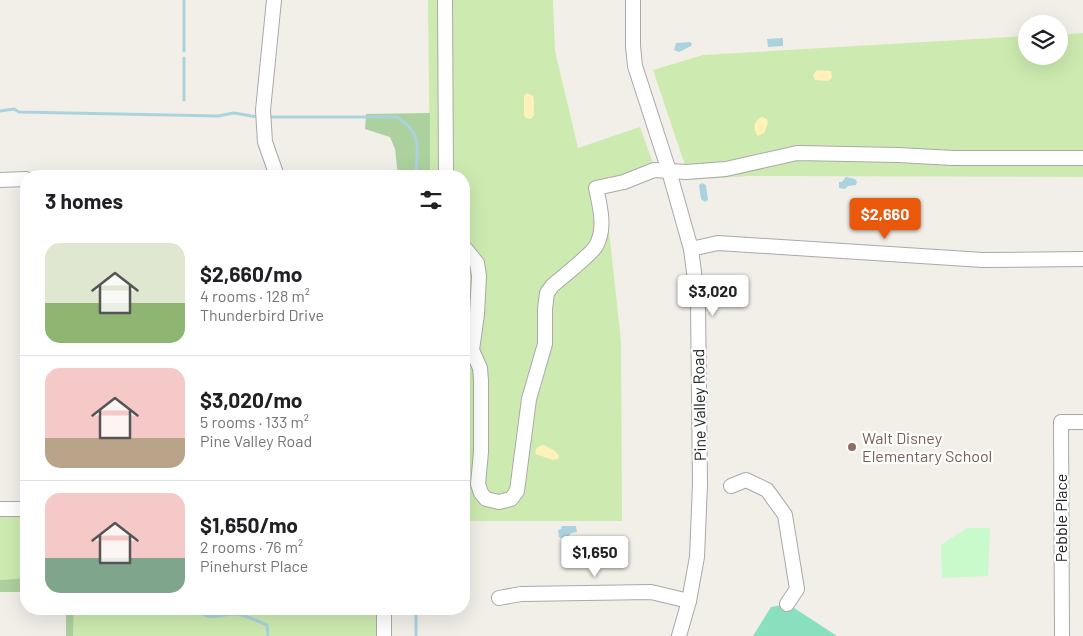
<!DOCTYPE html>
<html lang="en">
<head>
<meta charset="utf-8">
<style>
  body { margin:0; font-family:Barlow,sans-serif; background:#f2f2f2; color:#202124; height:100vh; display:flex; flex-direction:column; font-size:19px; white-space:nowrap }
  * { box-sizing:border-box; margin:0 }
  p { font-size:16px; color:#757577 }
  .icon { flex:none; width:28px; height:28px; fill:none; stroke:currentColor; stroke-width:2; stroke-linecap:round; stroke-linejoin:round }
  .map { position:relative; flex:1; overflow:hidden }
  .sheet { position:absolute; left:20px; top:170px; width:450px; height:445px; display:flex; flex-direction:column; background:#fff; border-radius:20px; box-shadow:0 5px 20px #0002 }
  .sheet>* { flex:none }
  .controls { position:absolute; left:1018px; top:15px; display:grid; gap:10px }
  .controls a { display:grid; place-items:center; width:50px; height:50px; border-radius:50%; background:#fff; box-shadow:0 5px 20px #0002; font-size:25px }
  .price { position:absolute; translate:-50% -42px; padding:0 11px; border-radius:5px; background:#fff; color:#222; font-size:16px; line-height:32px; filter:drop-shadow(0 1px 2px #0008) }
  .price::after { content:''; position:absolute; left:50%; top:30px; width:15px; height:11px; margin-left:-8px; background:inherit; clip-path:polygon(0 0,100% 0,50% 100%) }
  .price.active { background:#ea580c; color:#fff }
  ul { padding:0; list-style:none }
  li { display:flex; align-items:center; gap:15px; height:125px; padding:0 25px }
  li+li { border-top:1px solid #e0e0e0 }
  li span { display:grid; place-items:center; flex:none; width:140px; height:100px; border-radius:15px; color:#555 }
  li>.icon { margin-inline-start:auto }
  span .icon { width:60px; height:60px; fill:#fffc; stroke-width:1 }
  li b { font-size:21px }
  h2 { display:flex; justify-content:space-between; align-items:center; height:60px; padding:0 25px; font-size:21px }
  .map>svg:first-child { display:block }
  .grass { fill:#cdebb0 }
  .forest { fill:#add19e }
  .sand { fill:#fff1ba }
  .park { fill:#c8facc }
  .pitch { fill:#88e0be }
  .water { fill:#aad3df }
  .lines { fill:none; stroke-linecap:round; stroke-linejoin:round }
  .stream { stroke:#aad3df; stroke-width:3 }
  .minor-casing { stroke:#a9a9a9; stroke-width:16 }
  .minor { stroke:#fff; stroke-width:14 }
  .education-dot { fill:#8d6e63; stroke:#fff; stroke-width:2 }
  .labels { text-anchor:middle; stroke-width:4.5; stroke-linejoin:round; paint-order:stroke }
  .street-label { font-size:16px; fill:#222; stroke:#fff }
  .education-label { font-size:16px; fill:#785e54; stroke:#fff; text-anchor:start }
</style>
</head>
<body>
<div class="map">
<svg width="1083" height="636" viewBox="0 0 1083 636">
  <rect width="100%" height="100%" fill="#f2efe9"/>
  <g class="grass">
    <path d="M428 0H553L555 51 578 148 640 127 657 174 605 194 621 341 622 521H464V176H430Z"/>
    <path d="M1083 33V177L749 176 690 180 653 70 703 55 1026 36V56H1059V35Z"/>
    <path d="M0 517H26V578L0 580Z"/>
    <path d="M74 609H376L377 636H73Z"/>
  </g>
  <g class="forest">
    <path d="M430 113V176H398L395 149 390 137 365 129 366 114Z"/>
    <path d="M26 578V592H0V580Z"/>
    <path d="M66 609H74L73 636H66Z"/>
  </g>
  <g class="sand">
    <path d="M817 70 831 71 832 78 828 81 815 80 813 75Z"/>
    <path d="M527 93 533 96C535 102 533 109 534 115L531 119 526 118 524 115V96Z"/>
    <path d="M762 117 767 119 768 123 764 133 758 136C752 130 754 120 762 117Z"/>
    <path d="M544 445 555 451 559 456 558 459 553 460 536 454C534 449 539 445 544 445Z"/>
  </g>
  <path class="park" d="M967 528H990L988 576 942 578 941 545Z"/>
  <path class="pitch" d="M788 604 837 636H753L771 607Z"/>
  <g class="water">
    <path d="M783 38V46L768 47 767 39Z"/>
    <path d="M690 42 692 44 691 46 679 52 674 50 676 43Z"/>
    <path d="M846 177 855 179 857 182 856 185 848 186 845 189 839 188V182H842Z"/>
    <path d="M702 183 706 185 708 200 705 202 701 199 699 185Z"/>
    <path d="M562 526H576L577 532 571 533 565 540 559 537 558 530 561 529Z"/>
  </g>
  <g class="lines">
    <g class="stream">
      <path d="M184 51V0"/>
      <path d="M184 100V58"/>
      <path d="M0 111 14 109 19 112 218 116 234 113 258 117"/>
      <path d="M268 117H397C423 133 417 149 416 176"/>
      <path d="M197 609C210 625 226 610 241 615 250 617 259 622 267 625L268 636"/>
      <path d="M416 636V609"/>
    </g>
    <g class="minor-casing">
      <g id="minor">
        <path d="M274 0 263 110 265 142 277 176"/>
        <path d="M445 0 446 176"/>
        <path d="M633 0V46L635 66 669 171 691 249 698 303 700 484 697 557 689 601 679 636"/>
        <path d="M0 180 26 179"/>
        <path d="M464 247 477 263 479 276 477 314 472 350 480 368 481 380V452L478 484 481 493 486 499 499 502 511 499 517 491 529 399 545 344V309L547 293 552 286C562 277 591 255 596 246 606 229 600 206 596 188L624 182 654 170 686 172 726 169 797 153 898 155 953 158H1083"/>
        <path d="M691 249 718 243 983 260 1083 259"/>
        <path d="M731 486 746 480 767 490 785 515 797 589 787 604"/>
        <path d="M0 509H26"/>
        <path d="M499 598 521 594 651 592 689 601"/>
        <path d="M384 609V636"/>
        <path d="M1062 636 1061 422H1083"/>
      </g>
    </g>
    <use href="#minor" class="minor"/>
  </g>
  <circle class="education-dot" cx="852" cy="447" r="5"/>
  <g class="labels">
    <g class="street-label">
      <text transform="translate(699 405) rotate(-91)" y="6">Pine Valley Road</text>
      <text transform="translate(1061 518) rotate(-90)" y="6">Pebble Place</text>
    </g>
    <g class="education-label">
      <text x="862" y="444">Walt Disney<tspan x="862" dy="18">Elementary School</tspan></text>
    </g>
  </g>
</svg>
<div class="controls">
<a><svg class="icon" aria-label="layers" viewBox="0 0 24 24"><path d="M12 4l9 5-9 5-9-5zM3 14l9 5 9-5"/></svg></a>
</div>
<b class="price active" style="left:885px;top:240px">$2,660</b>
<b class="price" style="left:713px;top:317px">$3,020</b>
<b class="price" style="left:595px;top:578px">$1,650</b>
<section class="sheet">
<h2>3 homes<svg class="icon" aria-label="filters" viewBox="0 0 24 24"><path d="M4 7h16M4 17h16"/><circle cx="9" cy="7" r="2"/><circle cx="15" cy="17" r="2"/></svg></h2>
<ul>
<li><span style="background:linear-gradient(#dfe7d0 60%,#8fb573 0)"><svg class="icon" aria-label="home" viewBox="0 0 24 24"><path d="M3 11l9-7 9 7M6 9v11h12V9"/></svg></span><div><b>$2,660/mo</b><p>4 rooms · 128 m²</p><p>Thunderbird Drive</p></div></li>
<li><span style="background:linear-gradient(#f6c9c9 70%,#b9a48a 0)"><svg class="icon" aria-label="home" viewBox="0 0 24 24"><path d="M3 11l9-7 9 7M6 9v11h12V9"/></svg></span><div><b>$3,020/mo</b><p>5 rooms · 133 m²</p><p>Pine Valley Road</p></div></li>
<li><span style="background:linear-gradient(#f6c9c9 65%,#7fa58c 0)"><svg class="icon" aria-label="home" viewBox="0 0 24 24"><path d="M3 11l9-7 9 7M6 9v11h12V9"/></svg></span><div><b>$1,650/mo</b><p>2 rooms · 76 m²</p><p>Pinehurst Place</p></div></li>
</ul>
</section>
</div>
</body>
</html>
